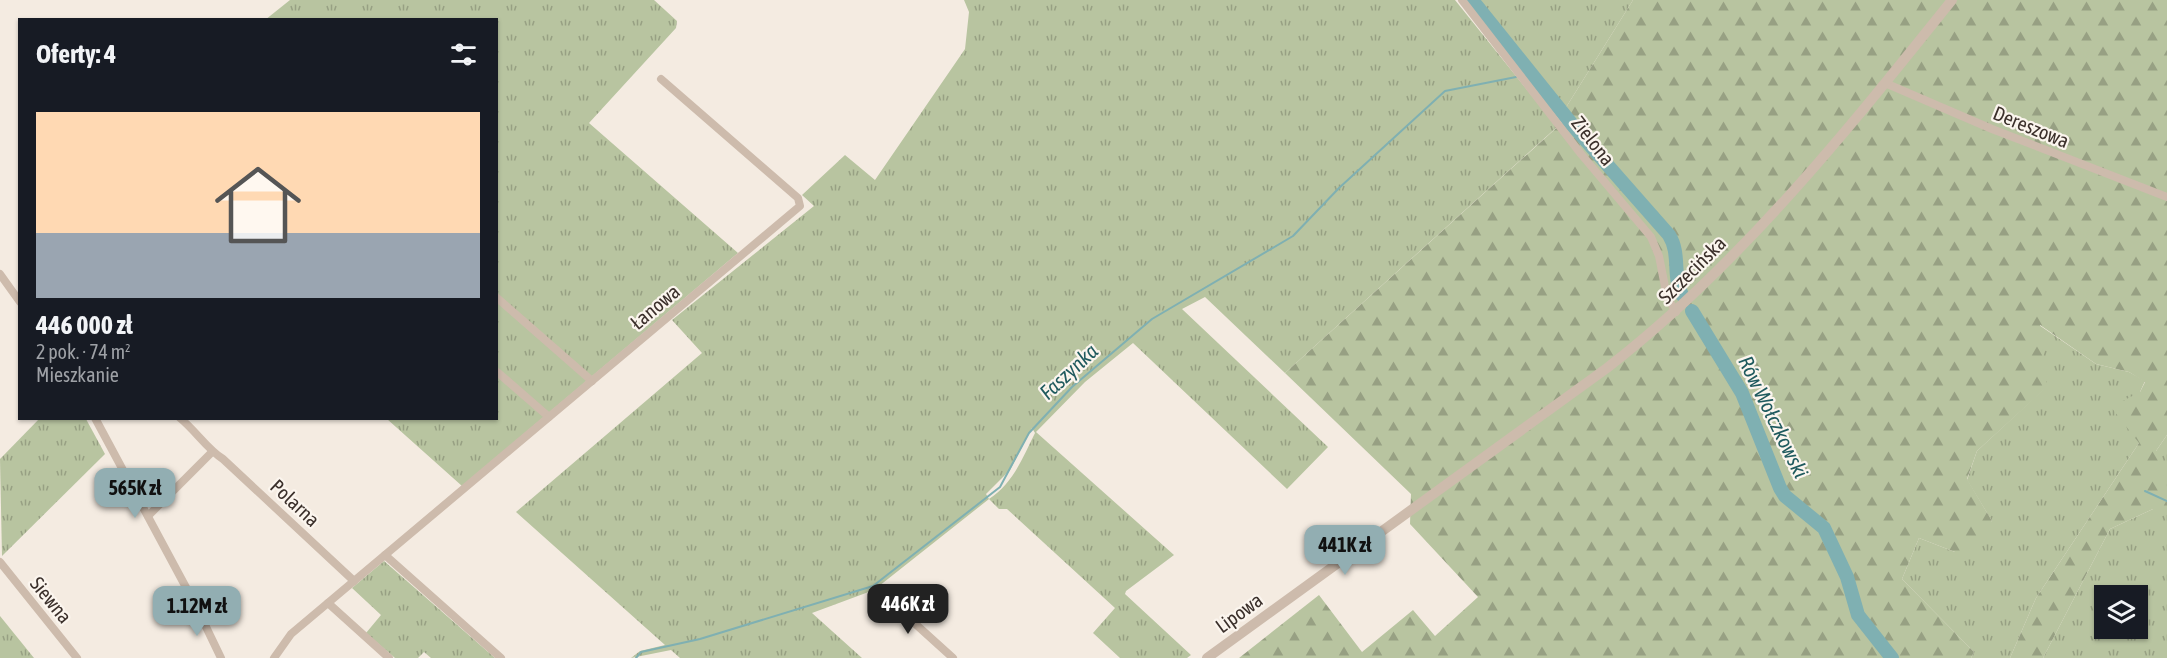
<!DOCTYPE html>
<html lang="pl">
<head>
<meta charset="utf-8">
<style>
  body { margin:0; font-family:"Asap Condensed",sans-serif; background:#20242c; color:#f1f3f6; height:100vh; display:flex; flex-direction:column; font-size:22px; white-space:nowrap }
  * { box-sizing:border-box; margin:0 }
  p { font-size:20px; color:#9ea1a6 }
  .icon { flex:none; width:33px; height:33px; fill:none; stroke:currentColor; stroke-width:2; stroke-linecap:round; stroke-linejoin:round }
  .map { position:relative; flex:1; overflow:hidden }
  .side { position:absolute; left:18px; top:18px; width:480px; height:402px; display:flex; flex-direction:column; background:#171b24; border-radius:0px; box-shadow:0 2px 4px #0004 }
  .side>* { flex:none }
  .buttons { position:absolute; left:2094px; top:585px; display:grid; gap:12px }
  .buttons a { display:grid; place-items:center; width:54px; height:54px; border-radius:0px; background:#171b24; box-shadow:0 2px 4px #0004; font-size:30px }
  .price { position:absolute; translate:-50% -51px; padding:0 14px; border-radius:12px; background:#92aeb2; color:#111; font-size:20px; line-height:39px; filter:drop-shadow(0 2px 3px #0008) }
  .price::after { content:''; position:absolute; left:50%; top:36px; width:18px; height:14px; margin-left:-9px; background:inherit; clip-path:polygon(0 0,100% 0,50% 100%) }
  .price.current { background:#222; color:#fff }
  ul { padding:0; list-style:none }
  li { display:grid; align-content:center; gap:12px; height:318px; padding:0 18px }
  li span { display:grid; place-items:center; height:186px; border-radius:0px; color:#555 }
  li>.icon { margin-inline-start:auto }
  span .icon { width:108px; height:108px; fill:#fffc; stroke-width:1 }
  li b { font-size:26px }
  h2 { display:flex; justify-content:space-between; align-items:center; height:72px; padding:0 18px; font-size:26px }
  .map>svg:first-child { display:block }
  .grass { fill:url(#grass-tufts); fill-rule:evenodd }
  .forest { fill:url(#forest-firs) }
  .lines { fill:none; stroke-linecap:round; stroke-linejoin:round }
  .stream { stroke:#7fb0b2; stroke-width:2 }
  .river { stroke:#7fb0b2; stroke-width:14 }
  .minor { stroke:#cdbbac; stroke-width:8 }
  .tertiary { stroke:#cdbbac; stroke-width:10 }
  .labels { text-anchor:middle; stroke-width:4.5; stroke-linejoin:round; paint-order:stroke }
  .street-label { font-size:20px; fill:#3b302b; stroke:#fbf5ee }
  .water-label { font-size:21px; font-style:italic; fill:#1f5a5e; stroke:#fbf5ee }
</style>
</head>
<body>
<div class="map">
<svg width="2167" height="658" viewBox="0 0 2167 658">
  <defs>
    <pattern id="grass-tufts" width="24" height="20" patternUnits="userSpaceOnUse" patternTransform="scale(1.5)"><rect width="24" height="20" fill="#b8c4a0"/><path d="M3 7l-1-3M5 7V3M7 7l1-3M15 17l-1-3M17 17v-4M19 17l1-3" fill="none" stroke="#97a083"/></pattern>
    <pattern id="forest-firs" width="22" height="20" patternUnits="userSpaceOnUse" patternTransform="scale(1.5)"><rect width="22" height="20" fill="#b8c4a0"/><path d="M5 1l3.5 6h-7zM16 11l3.5 6h-7z" fill="#97a083"/></pattern>
  </defs>
  <rect width="100%" height="100%" fill="#f4ebe1"/>
  <g class="grass">
    <path d="M290 0H654L677 21 676 28 589 123 738 253 462 486 387 419 496 418V20H265Z"/>
    <path d="M964 0H1455L1557 127 1285 373 1205 297 1182 309 1328 447 1287 489 1133 343 1085 382 1036 432 1174 555 1126 591 1125 594 1191 655 1187 658H1120L1093 633 1115 608 1007 509H999L989 499 874 590 812 613 862 658H680L671 650 631 658 640 651 665 645 516 512 702 353 672 320 814 206 802 195 845 155 875 180 965 49 969 12ZM1032 428 1035 433C1023 457 1013 484 989 499L986 494 1010 470Z"/>
    <path d="M1468 0H1633L1565 109 1564 121Z"/>
    <path d="M2039 325 2096 364 2129 372 2145 381 2140 392 2139 443 2036 598 2010 658H1971L1974 652 1902 579 1919 538 1955 552 1992 521 1967 480 1977 451 2046 387Z"/>
    <path d="M40 418 86 419 105 454 2 556 0 459Z"/>
    <path d="M2167 435V658H2043L2110 529 2153 509 2156 451ZM2104 596H2138V628H2104Z"/>
    <path d="M384 561 495 658H431L424 652 418 658H395L366 633 381 615 352 588Z"/>
    <path d="M0 616 34 658H0Z"/>
  </g>
  <path class="forest" d="M1633 0H2167V435L2156 451 2167 487V515L2153 509 2110 529 2043 658H2010L2036 598 2139 443 2111 407 2140 392 2145 382 2129 372 2096 364 2040 325 2047 387 1977 451 1967 479 1992 521 1976 552H1955L1919 538 1902 579 1974 652 1971 658H1239L1319 595 1362 652 1413 610 1435 636 1478 597 1410 524 1411 494 1285 373 1564 121 1565 109Z"/>
  <g class="lines">
    <g class="stream">
      <path d="M2145 491 2167 501"/>
      <path d="M636 658 641 652 700 639 873 586 1000 487 1029 433 1072 387 1152 319 1293 236 1339 188 1445 91 1516 77"/>
    </g>
    <g class="river">
      <path d="M1472 0 1574 127 1669 235C1681 254 1672 276 1682 295"/>
      <path d="M1692 311 1742 393 1780 488 1785 496 1824 528 1847 577 1858 615 1892 658"/>
    </g>
    <g class="minor">
      <path d="M1462 0 1581 154 1651 237 1659 256 1667 297 1676 312"/>
      <path d="M1885 83 1992 129 2167 197"/>
      <path d="M0 274 20 302"/>
      <path d="M496 297 592 381"/>
      <path d="M496 371 549 417"/>
      <path d="M95 418 196 606 221 658"/>
      <path d="M180 418C196 431 207 449 223 459L354 581"/>
      <path d="M148 516 212 452"/>
      <path d="M385 555 501 658"/>
      <path d="M0 562 77 658"/>
      <path d="M880 592 953 658"/>
      <path d="M328 603 389 658"/>
      <path d="M274 658 291 634 800 206 798 198 661 79"/>
    </g>
    <path class="tertiary" d="M1207 658 1607 368C1740 265 1847 131 1952 0"/>
  </g>
  <g class="labels">
    <g class="street-label">
      <text transform="translate(2031 127) rotate(22)" y="7">Dereszowa</text>
      <text transform="translate(1593 141) rotate(52)" y="7">Zielona</text>
      <text transform="translate(1692 270) rotate(-45)" y="7">Szczecińska</text>
      <text transform="translate(655 307) rotate(-40)" y="7">Łanowa</text>
      <text transform="translate(295 503) rotate(43)" y="7">Polarna</text>
      <text transform="translate(51 600) rotate(51)" y="7">Siewna</text>
      <text transform="translate(1239 613) rotate(-36)" y="7">Lipowa</text>
    </g>
    <g class="water-label">
      <text transform="translate(1069 372) rotate(-43)" y="7">Faszynka</text>
      <text transform="translate(1773 417) rotate(64)" y="7">Rów Wołczkowski</text>
    </g>
  </g>
</svg>
<div class="buttons">
<a><svg class="icon" aria-label="layers" viewBox="0 0 24 24"><path d="M12 4l9 5-9 5-9-5zM3 14l9 5 9-5"/></svg></a>
</div>
<b class="price" style="left:135px;top:519px">565K zł</b>
<b class="price" style="left:1345px;top:576px">441K zł</b>
<b class="price current" style="left:908px;top:635px">446K zł</b>
<b class="price" style="left:197px;top:637px">1.12M zł</b>
<section class="side">
<h2>Oferty: 4<svg class="icon" aria-label="filters" viewBox="0 0 24 24"><path d="M4 7h16M4 17h16"/><circle cx="9" cy="7" r="2"/><circle cx="15" cy="17" r="2"/></svg></h2>
<ul>
<li><span style="background:linear-gradient(#ffd9b3 65%,#9aa5b1 0)"><svg class="icon" aria-label="home" viewBox="0 0 24 24"><path d="M3 11l9-7 9 7M6 9v11h12V9"/></svg></span><div><b>446 000 zł</b><p>2 pok. · 74 m²</p><p>Mieszkanie</p></div></li>
</ul>
</section>
</div>
</body>
</html>
